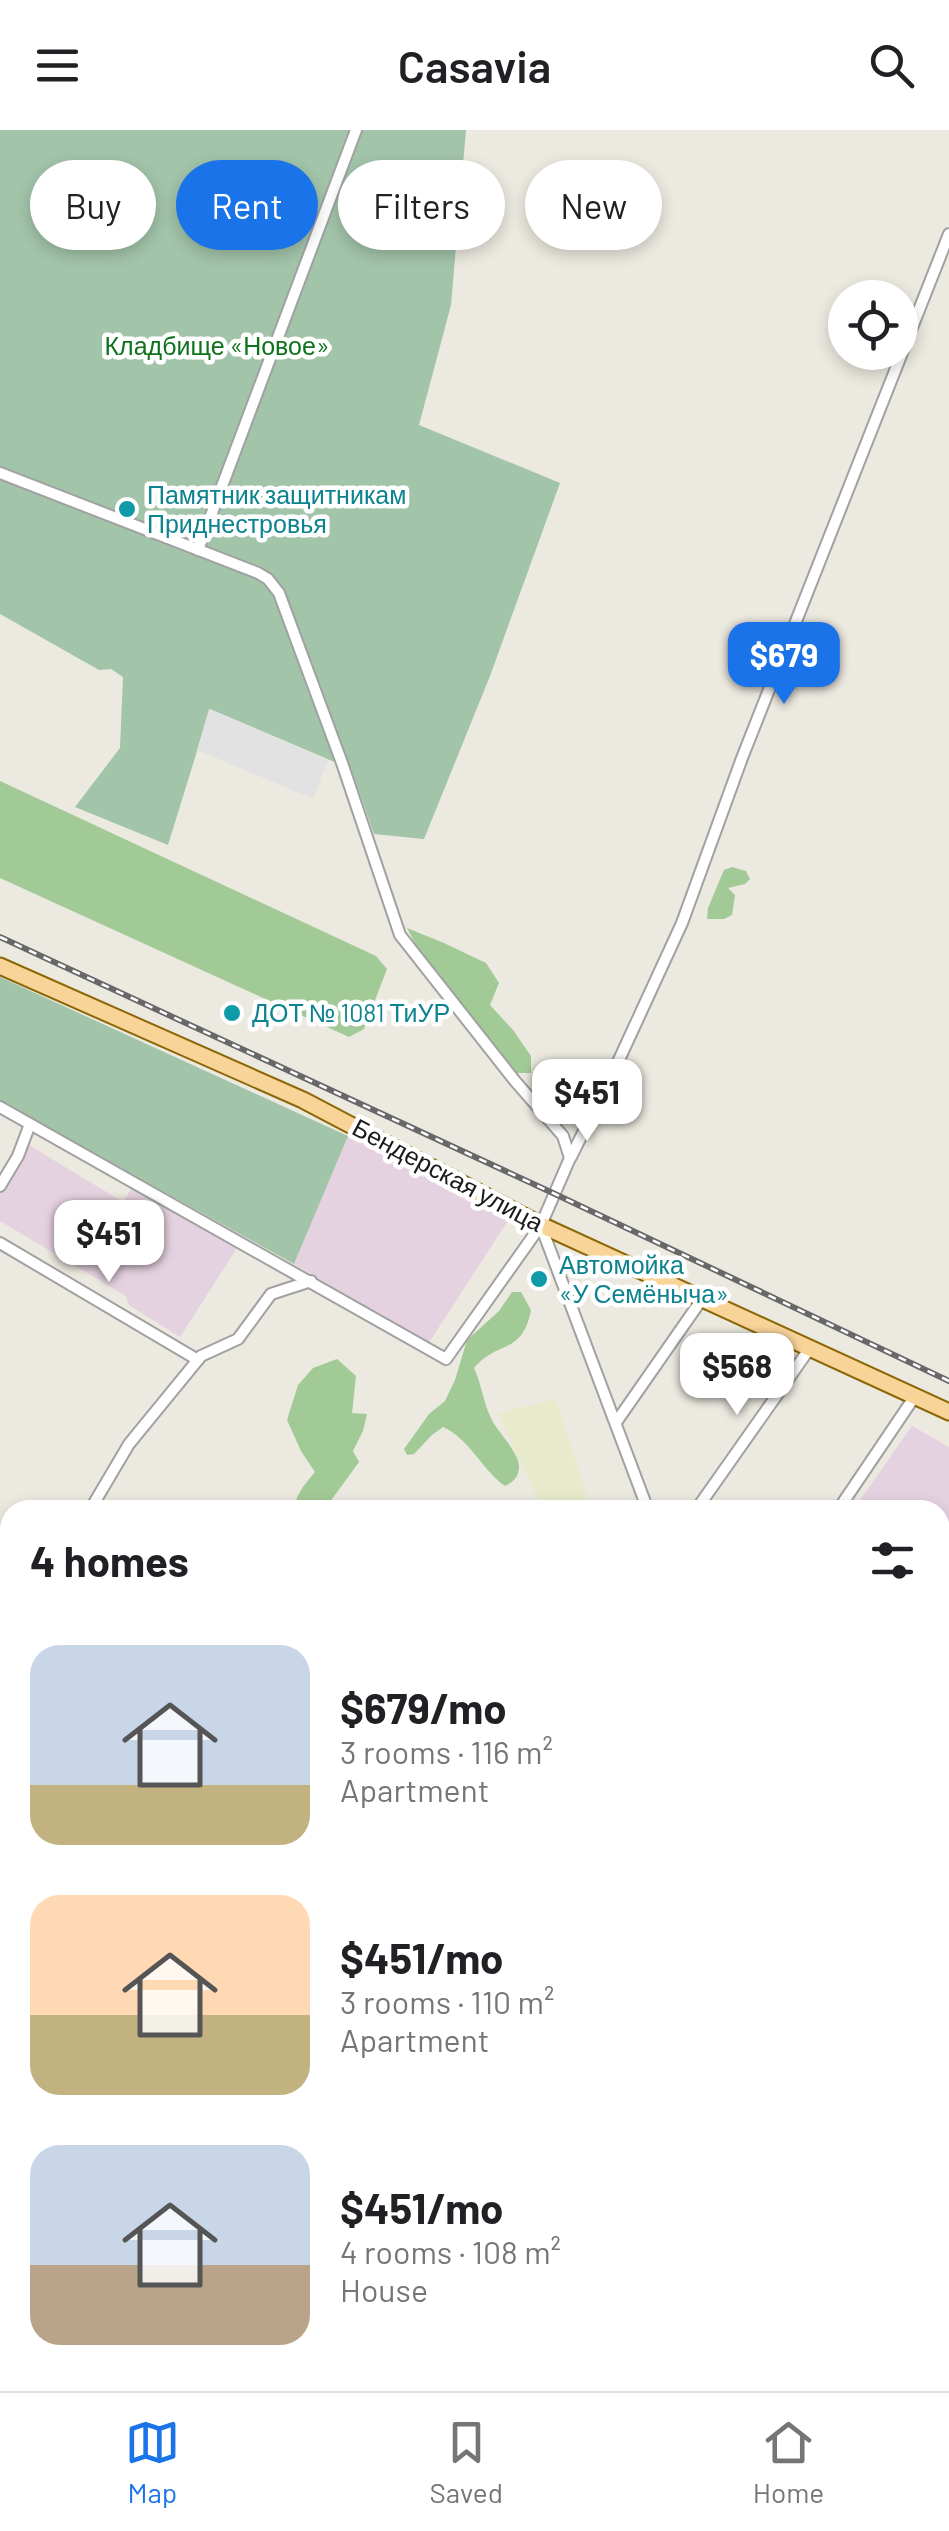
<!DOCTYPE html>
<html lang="en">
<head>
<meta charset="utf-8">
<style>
  body { margin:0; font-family:Barlow,sans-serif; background:#f2f2f2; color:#202124; height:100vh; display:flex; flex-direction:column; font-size:38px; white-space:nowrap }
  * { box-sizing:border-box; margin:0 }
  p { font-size:32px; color:#757577 }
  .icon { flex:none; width:55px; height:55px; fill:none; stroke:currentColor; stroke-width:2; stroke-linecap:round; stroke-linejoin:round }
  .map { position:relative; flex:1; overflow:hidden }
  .sheet { position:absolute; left:0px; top:1370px; width:950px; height:892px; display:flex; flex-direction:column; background:#fff; border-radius:30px 30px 0 0; box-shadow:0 5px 15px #0003 }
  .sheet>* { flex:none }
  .top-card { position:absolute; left:30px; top:30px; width:890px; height:90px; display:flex; gap:20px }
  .tools { position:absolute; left:828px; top:150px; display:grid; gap:20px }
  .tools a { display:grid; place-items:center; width:90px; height:90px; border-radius:50%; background:#fff; box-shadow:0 5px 15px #0003; font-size:50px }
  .price { position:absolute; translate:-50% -85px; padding:0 22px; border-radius:20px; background:#fff; color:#222; font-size:32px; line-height:65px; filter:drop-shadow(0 2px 5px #0008) }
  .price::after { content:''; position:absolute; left:50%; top:60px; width:30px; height:22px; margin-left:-15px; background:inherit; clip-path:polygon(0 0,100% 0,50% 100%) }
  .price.on { background:#1a73e8; color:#fff }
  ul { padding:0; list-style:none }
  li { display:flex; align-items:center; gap:30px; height:250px; padding:0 30px }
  li span { display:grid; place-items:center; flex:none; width:280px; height:200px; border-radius:30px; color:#555 }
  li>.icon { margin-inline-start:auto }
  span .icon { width:120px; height:120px; fill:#fffc; stroke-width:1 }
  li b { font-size:42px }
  h2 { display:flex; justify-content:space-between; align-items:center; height:120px; padding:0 30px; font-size:42px }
  .chip { padding:0 35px; border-radius:45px; background:#fff; box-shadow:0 5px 15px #0003; font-size:35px; line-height:90px }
  .chip.on { background:#1a73e8; color:#fff }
  header { display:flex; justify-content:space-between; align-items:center; height:130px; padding:0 30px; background:#fff; font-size:45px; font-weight:600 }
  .menu { display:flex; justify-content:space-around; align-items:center; height:140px; border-top:2px solid #e0e0e0; background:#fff; font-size:28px; color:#757577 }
  .menu a { display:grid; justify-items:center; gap:5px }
  .menu .on { color:#1a73e8 }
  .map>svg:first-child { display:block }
  .residential { fill:#d9d7d7 }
  .industrial { fill:#e5d2e0 }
  .military { fill:#eedcd3 }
  .farmland { fill:#e7ebcb }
  .forest { fill:#a2ca96 }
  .cemetery { fill:#a2c4a9 }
  .park { fill:#bcf7c4 }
  .parking { fill:#e2e2e2 }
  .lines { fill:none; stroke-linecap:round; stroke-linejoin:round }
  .street-casing { stroke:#a1a1a1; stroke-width:14 }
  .primary-casing { stroke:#8c6705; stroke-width:19 }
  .street { stroke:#fff; stroke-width:10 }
  .primary { stroke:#f8d499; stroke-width:15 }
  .rail-casing { stroke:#686868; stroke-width:6 }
  .rail { stroke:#fff; stroke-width:2.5; stroke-dasharray:8; stroke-linecap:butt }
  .culture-dot { fill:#0f9aa8; stroke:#fff; stroke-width:4 }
  .labels { text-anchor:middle; stroke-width:9; stroke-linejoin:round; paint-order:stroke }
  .park-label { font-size:25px; fill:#0e731c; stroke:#fff }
  .culture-label { font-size:25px; fill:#0d838f; stroke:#fff; text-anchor:start }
  .street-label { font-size:25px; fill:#1a1a1a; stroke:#fff }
</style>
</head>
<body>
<header><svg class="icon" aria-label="menu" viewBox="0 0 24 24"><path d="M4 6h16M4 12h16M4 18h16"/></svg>Casavia<svg class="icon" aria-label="search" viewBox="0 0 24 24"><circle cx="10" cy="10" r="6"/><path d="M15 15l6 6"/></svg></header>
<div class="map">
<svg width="949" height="2261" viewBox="0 0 949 2261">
  <rect width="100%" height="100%" fill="#ece9e0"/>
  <path class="residential" d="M10 2197V2252L233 2253 229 2261H0V2216Z"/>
  <g class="industrial">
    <path d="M348 1006 509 1089 428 1214 294 1134Z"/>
    <path d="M27 1014 123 1072 132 1058 237 1118 180 1207 129 1175 126 1166 0 1091V1060Z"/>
    <path d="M912 1296 949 1317V1582L940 1575V1380H853Z"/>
  </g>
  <g class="military">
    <path d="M10 1892V2197L0 2216V1909Z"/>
    <path d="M233 2252H655L666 2261H230Z"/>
  </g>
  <path class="farmland" d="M556 1269 591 1380H543L498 1283Z"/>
  <g class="forest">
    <path d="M0 651 376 826 387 839 364 899 349 907 0 748Z"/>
    <path d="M732 737 746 741 750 749 745 754 728 758 735 765 732 785 724 789H707L708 778 724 740Z"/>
    <path d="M407 798 444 813 486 833 499 853 490 875 513 900 531 926V943H516C478 897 433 852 407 798Z"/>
    <path d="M512 1162H521L531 1180C522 1226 498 1209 474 1238 482 1255 483 1273 492 1290 499 1304 520 1323 519 1338 518 1348 513 1352 505 1356 481 1339 470 1309 443 1297L432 1305 414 1324 407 1325 404 1319 429 1284 445 1271 455 1250 467 1210 499 1181Z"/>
    <path d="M337 1229 356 1246 352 1283 367 1284 363 1301 353 1321 359 1332 324 1380H296C293 1366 307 1352 315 1342L301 1321 287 1290 298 1255 313 1238Z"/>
  </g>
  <g class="cemetery">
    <path d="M0 0H466L451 175 419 295 560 353 490 546 424 709 374 704 351 639 210 579 168 715 75 677 120 618 123 547 111 539 99 540 0 484Z"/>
    <path d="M0 847 348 1006 294 1134 0 971Z"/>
  </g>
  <path class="park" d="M435 2253V2252L573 2253 569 2261H431Z"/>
  <path class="parking" d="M209 579 328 630 313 669 197 620Z"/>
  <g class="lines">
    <g class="street-casing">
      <g id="street">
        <path d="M0 343 258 443 268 449 279 463 342 633 400 805 515 951 563 1006 570 1028 541 1095 446 1229 30 994 18 1026 0 1056"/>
        <path d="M198 420 356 0"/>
        <path d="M0 977 30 994"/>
        <path d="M571 1027 618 932 682 793 742 628 949 104"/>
        <path d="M541 1096 648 1380"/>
        <path d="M0 1113 198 1230"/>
        <path d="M617 1291 702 1169"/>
        <path d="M90 1380 129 1314 201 1226 238 1209 271 1164 311 1151"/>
        <path d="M696 1380 810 1218"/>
        <path d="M838 1380 915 1266"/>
        <path d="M0 1535 10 1518"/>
        <path d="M0 1649 10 1653"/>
        <path d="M940 1656 949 1667"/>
        <path d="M940 1808 949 1822"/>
        <path d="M940 1940 949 1935"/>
        <path d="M940 2249 949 2242"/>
        <path d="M741 2252 753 2261"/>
        <path d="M923 2252 932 2261"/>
      </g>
    </g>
    <g class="primary-casing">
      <path id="primary" d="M0 836 303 970 541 1095 949 1282"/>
    </g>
    <use href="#street" class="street"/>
    <use href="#primary" class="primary"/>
    <g class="rail-casing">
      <path id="rail" d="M0 807 555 1064 949 1251"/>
    </g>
    <use href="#rail" class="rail"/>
  </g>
  <g class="culture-dot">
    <circle cx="127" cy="379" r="10"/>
    <circle cx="232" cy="883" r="10"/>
    <circle cx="539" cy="1149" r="10"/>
  </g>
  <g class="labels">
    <g class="park-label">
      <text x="217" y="225">Кладбище «Новое»</text>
    </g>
    <g class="culture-label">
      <text x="147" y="374">Памятник защитникам<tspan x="147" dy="29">Приднестровья</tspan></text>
      <text x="252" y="892">ДОТ № 1081 ТиУР</text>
      <text x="559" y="1144">Автомойка<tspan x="559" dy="29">«У Семёныча»</tspan></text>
    </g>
    <g class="street-label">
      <text transform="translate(448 1045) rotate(28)" y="9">Бендерская улица</text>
    </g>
  </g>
</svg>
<div class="tools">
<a><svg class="icon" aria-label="locate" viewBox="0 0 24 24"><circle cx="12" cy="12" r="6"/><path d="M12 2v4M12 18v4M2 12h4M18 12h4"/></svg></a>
</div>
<b class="price on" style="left:784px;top:577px">$679</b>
<b class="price" style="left:587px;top:1014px">$451</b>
<b class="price" style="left:109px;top:1155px">$451</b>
<b class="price" style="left:737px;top:1288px">$568</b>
<div class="top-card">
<a class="chip">Buy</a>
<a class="chip on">Rent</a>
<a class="chip">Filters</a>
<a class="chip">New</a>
</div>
<section class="sheet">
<h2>4 homes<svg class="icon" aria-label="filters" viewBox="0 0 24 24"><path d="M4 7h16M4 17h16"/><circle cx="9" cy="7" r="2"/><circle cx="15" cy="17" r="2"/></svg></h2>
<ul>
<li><span style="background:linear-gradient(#c9d6e8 70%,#c2b280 0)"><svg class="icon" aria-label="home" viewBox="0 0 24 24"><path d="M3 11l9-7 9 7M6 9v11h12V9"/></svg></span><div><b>$679/mo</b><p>3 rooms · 116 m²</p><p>Apartment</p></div></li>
<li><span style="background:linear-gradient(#ffd9b3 60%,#c2b280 0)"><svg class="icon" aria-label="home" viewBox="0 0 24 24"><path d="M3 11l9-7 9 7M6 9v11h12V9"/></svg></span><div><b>$451/mo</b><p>3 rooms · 110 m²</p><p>Apartment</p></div></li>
<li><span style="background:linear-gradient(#c9d6e8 60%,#b9a48a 0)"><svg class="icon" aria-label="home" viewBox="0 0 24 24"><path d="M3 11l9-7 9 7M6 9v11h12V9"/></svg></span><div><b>$451/mo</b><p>4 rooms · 108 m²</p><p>House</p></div></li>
</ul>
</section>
</div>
<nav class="menu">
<a class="on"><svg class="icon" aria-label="map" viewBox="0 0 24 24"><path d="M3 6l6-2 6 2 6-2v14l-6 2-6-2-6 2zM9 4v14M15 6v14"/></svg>Map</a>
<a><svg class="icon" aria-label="saved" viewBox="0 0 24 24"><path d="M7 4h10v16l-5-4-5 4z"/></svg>Saved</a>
<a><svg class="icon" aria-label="home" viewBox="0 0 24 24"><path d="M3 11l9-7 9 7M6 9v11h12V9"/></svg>Home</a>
</nav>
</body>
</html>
